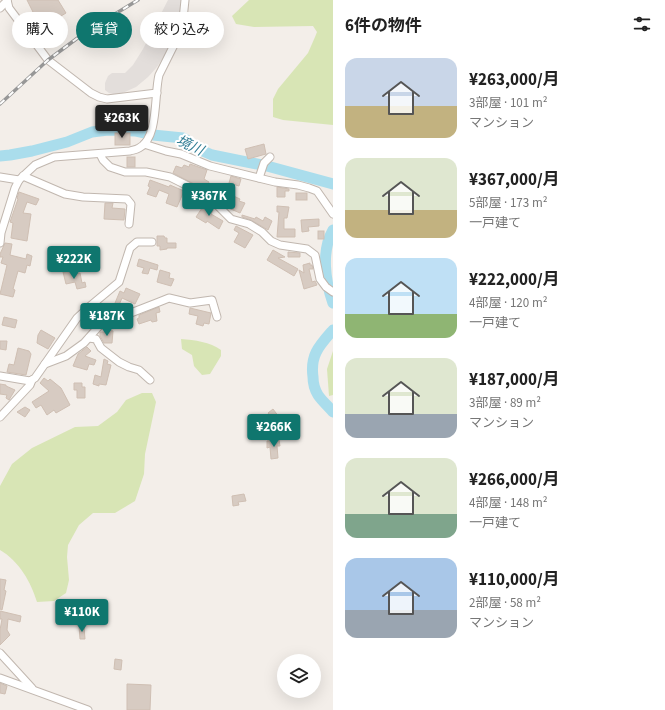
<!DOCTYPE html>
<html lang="ja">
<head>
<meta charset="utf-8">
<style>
  body { margin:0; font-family:"Source Sans 3","Noto Sans JP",sans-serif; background:#f2f2f2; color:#222; height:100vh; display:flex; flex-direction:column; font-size:15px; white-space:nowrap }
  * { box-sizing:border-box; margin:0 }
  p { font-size:13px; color:#767676 }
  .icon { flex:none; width:22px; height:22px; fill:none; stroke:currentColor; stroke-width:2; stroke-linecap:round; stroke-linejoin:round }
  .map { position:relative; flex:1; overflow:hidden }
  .sheet { display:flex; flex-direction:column; background:#fff; width:332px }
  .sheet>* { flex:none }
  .banner { position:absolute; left:12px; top:12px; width:261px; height:36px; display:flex; gap:8px }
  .tools { position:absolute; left:277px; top:654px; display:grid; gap:8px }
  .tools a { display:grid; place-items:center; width:44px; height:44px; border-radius:50%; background:#fff; box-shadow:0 4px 16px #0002; font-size:20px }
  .price { position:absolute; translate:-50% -34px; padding:0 9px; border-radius:4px; background:#0f766e; color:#fff; font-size:13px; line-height:26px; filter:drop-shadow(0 1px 2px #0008) }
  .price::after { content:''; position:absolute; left:50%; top:24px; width:12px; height:9px; margin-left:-6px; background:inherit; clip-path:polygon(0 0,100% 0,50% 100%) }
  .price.selected { background:#222; color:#fff }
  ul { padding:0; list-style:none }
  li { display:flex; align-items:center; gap:12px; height:100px; padding:0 12px }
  li span { display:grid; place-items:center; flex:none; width:112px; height:80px; border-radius:12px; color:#555 }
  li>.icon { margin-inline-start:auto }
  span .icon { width:48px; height:48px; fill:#fffc; stroke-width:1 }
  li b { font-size:17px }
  h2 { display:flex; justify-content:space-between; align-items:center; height:48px; padding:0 12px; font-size:17px }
  .pill { padding:0 14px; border-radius:18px; background:#fff; box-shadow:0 4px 16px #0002; font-size:14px; line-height:36px }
  .pill.selected { background:#0f766e; color:#fff }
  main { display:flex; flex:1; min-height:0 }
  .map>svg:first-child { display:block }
  .industrial { fill:#e3dedb }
  .green { fill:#d8e5b5 }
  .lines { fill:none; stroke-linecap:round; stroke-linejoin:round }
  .river { stroke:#aaddec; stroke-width:11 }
  .building { fill:#d7cbc2; stroke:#cfbfb3 }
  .minor-casing { stroke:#c1b7af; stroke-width:9 }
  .minor { stroke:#fff; stroke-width:7 }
  .rail-casing { stroke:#979797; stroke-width:3.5 }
  .rail { stroke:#fff; stroke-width:2; stroke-dasharray:6; stroke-linecap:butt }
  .labels { text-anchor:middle; stroke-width:4; stroke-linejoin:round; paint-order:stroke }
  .water-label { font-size:14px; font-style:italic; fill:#327e95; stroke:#fff }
</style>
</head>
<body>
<main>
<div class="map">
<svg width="333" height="710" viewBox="0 0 333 710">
  <rect width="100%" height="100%" fill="#f3eee9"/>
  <path class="industrial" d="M168 0H183L180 18 174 40 157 67 148 77 136 87 118 95 109 93 105 90V83L108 76 112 73H125L133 65 143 49Z"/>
  <g class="green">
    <path d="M249 0H333V125L283 120 273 117V99L278 89 308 53 315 37 317 32 313 26 254 27 236 24 232 16Z"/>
    <path d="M181 339C195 340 210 342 221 350V356L210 374 202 375 194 366 192 355 182 349Z"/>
    <path d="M333 351V395L329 396 327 369Z"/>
    <path d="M142 393H152L156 402 145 454 144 474 135 501 115 513H93L79 525 68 545 67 557 69 580 66 593 54 601 37 602C31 582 19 561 0 550V486L12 464 32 448 75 427 98 426 117 412 126 400Z"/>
  </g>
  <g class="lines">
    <g class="river">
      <path d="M0 156 10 155 32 151 67 142 92 132 108 130 135 131 153 135 183 138 188 141 191 146 212 155 267 166 333 184"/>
      <path d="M333 230C321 251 325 281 333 303"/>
      <path d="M333 330C319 346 310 355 313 377 313 383 315 390 318 395 322 401 328 406 333 412"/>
    </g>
  </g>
  <g class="building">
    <path d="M27 0H58L66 13 46 25 50 31 45 34 44 32 37 37 23 17 33 12Z"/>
    <rect x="115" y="133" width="15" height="12"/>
    <path d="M264 144 266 154 248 159 245 149Z"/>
    <rect x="127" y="157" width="8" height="10"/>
    <path d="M190 164 207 170 204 179 209 182 208 184 229 195V194L240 199 239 201 245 203 240 213 226 207 200 187 173 173 176 166 182 168 184 165 189 167Z"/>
    <path d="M231 176 241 179 239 186 229 183Z"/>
    <path d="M150 180 169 187 170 185 184 191 177 207 166 203 169 194 159 190 156 197 147 194 150 187 148 186Z"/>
    <path d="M277 187 289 189V191H285V197H277Z"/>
    <path d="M19 192 39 199 36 205 27 202 23 213 31 214 27 241 11 238 13 223 10 222 18 199 17 198Z"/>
    <rect x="296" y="193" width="11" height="7"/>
    <path d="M105 203H113L112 208 125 209 124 220 104 219Z"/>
    <path d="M204 205 213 210 211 214 223 221 219 229 207 221 206 223 196 217Z"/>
    <path d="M277 206 289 207 287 218H284V229H295V237H277L279 212H277Z"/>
    <path d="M242 215 255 219 256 217 263 221 265 217 272 221 268 230 251 220 242 217Z"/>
    <path d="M319 219V226L308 227 309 231 302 232 301 220Z"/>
    <path d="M236 226 253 235 245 248 234 242 239 233 234 230Z"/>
    <rect x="318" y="231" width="6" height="8"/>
    <path d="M157 236H164L165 238H167V243H176V248H167V249L160 250V246H157Z"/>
    <path d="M5 243 12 244 10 255 26 259 27 254 32 256 30 266 27 265 25 273 18 271 13 289 15 290 13 297 0 294 7 265 1 263 3 257H0V254Z"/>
    <path d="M273 250 285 257 278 258 298 269 294 276 267 260Z"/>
    <path d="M288 252 300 253V257H288Z"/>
    <path d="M139 259 158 265 157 270 150 268 148 274 142 273 144 268 137 266Z"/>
    <path d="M310 263V265H312L313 269H309L312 282 315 281 317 285 304 289 299 270 304 273 303 265Z"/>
    <path d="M160 270 170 273 169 278 174 279 171 286 157 282Z"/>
    <path d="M70 271 71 275 80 273 82 283 85 282 86 287 77 289 75 282 66 284 63 272Z"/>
    <path d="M126 288 140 294 135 304 122 298 119 305 115 303 120 291 124 293Z"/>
    <path d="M110 305 116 307 110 316 106 313Z"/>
    <path d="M159 307 160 312 156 313 157 321 152 322 151 320 139 324 137 319 139 318V315Z"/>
    <path d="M190 308 211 313 209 324 204 323 203 326 196 324 198 316 189 314Z"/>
    <path d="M4 317 17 320 15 328 2 325Z"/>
    <path d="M41 330 55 338 48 349 37 343 38 335Z"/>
    <path d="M107 330 113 331 112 343H104L100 336V332H107Z"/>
    <path d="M0 341H7L6 350 0 349Z"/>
    <path d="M87 347 91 351 85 356 96 360 94 365 89 364 87 370 73 366 78 354Z"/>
    <path d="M18 348 29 351 31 354 26 375 7 372 9 364 14 365Z"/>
    <path d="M104 359 108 361 107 364 111 365 106 385 99 384V386L93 384 95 375 101 377Z"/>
    <path d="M44 378 48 381 50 379 61 388 70 405 56 413 54 410 47 415 41 405 36 408 32 402 49 391 40 383Z"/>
    <path d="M74 383H82V387H85V398H77V390H74Z"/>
    <path d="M0 384 6 385V386L15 390 9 400 6 398 7 395 0 394Z"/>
    <path d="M25 407 30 410 25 417 17 412Z"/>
    <path d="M273 409 279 417 274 421 268 413Z"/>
    <path d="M279 440 280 446H277L278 458 271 459 270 447 267 448V441Z"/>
    <path d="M244 494 246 501 238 502 239 505 233 506 232 496Z"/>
    <path d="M0 579 6 580 4 590 6 591 2 610 0 609Z"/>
    <path d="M0 611 21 616 20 622 8 619 7 630 10 635 0 645V630L2 619H0Z"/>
    <rect x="80" y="617" width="15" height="6"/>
    <path d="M79 626 84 627 85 639H80Z"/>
    <path d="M115 659 122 660 121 670 114 669Z"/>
    <path d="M0 683 7 686 5 694 0 693Z"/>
    <path d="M127 684 151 685 150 710H127Z"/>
  </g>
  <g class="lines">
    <g class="minor-casing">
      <g id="minor">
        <path d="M7 0 9 8 48 60 91 93 99 97 107 99 157 93"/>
        <path d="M0 8 7 1"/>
        <path d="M144 144 166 151 181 154 210 166 275 182 298 185 309 188 317 191 333 214"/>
        <path d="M100 154 103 160 110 167 125 172H146L170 177 198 191 217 205 231 219 249 224 262 232 271 241 280 245 307 249 315 255 320 279 326 287 333 292"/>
        <path d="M23 176 65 194 83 197 127 199 131 204 129 224"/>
        <path d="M0 177 19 180"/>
        <path d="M259 178 264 163 270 157"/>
        <path d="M0 243 1 233 15 188 19 180 35 165 54 157 130 151C133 150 136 150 139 148 159 138 154 94 159 75L182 29 185 0"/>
        <path d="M89 338 96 339 101 348 119 362 129 367 139 370 150 380"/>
        <path d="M45 364 66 356 84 343 100 325 159 302 169 298 190 303 212 300 217 317"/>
        <path d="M0 376 30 381 35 378 77 318 89 307 119 282 130 248 137 242H152"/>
        <path d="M0 417 30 385 32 380"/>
        <path d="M0 653 32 688"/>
        <path d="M0 678 88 710"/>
      </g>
    </g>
    <use href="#minor" class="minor"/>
    <g class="rail-casing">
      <path id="rail" d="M0 104 48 60 87 31 138 0"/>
    </g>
    <use href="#rail" class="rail"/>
  </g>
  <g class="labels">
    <g class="water-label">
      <text transform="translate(190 145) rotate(25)" y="5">境川</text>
    </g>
  </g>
</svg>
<div class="tools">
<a><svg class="icon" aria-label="layers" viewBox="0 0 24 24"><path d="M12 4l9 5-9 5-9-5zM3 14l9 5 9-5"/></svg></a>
</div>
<b class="price selected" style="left:122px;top:139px">¥263K</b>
<b class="price" style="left:209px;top:217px">¥367K</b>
<b class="price" style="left:74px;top:280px">¥222K</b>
<b class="price" style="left:107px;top:337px">¥187K</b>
<b class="price" style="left:274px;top:448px">¥266K</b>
<b class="price" style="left:82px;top:633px">¥110K</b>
<div class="banner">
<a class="pill">購入</a>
<a class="pill selected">賃貸</a>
<a class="pill">絞り込み</a>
</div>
</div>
<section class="sheet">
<h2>6件の物件<svg class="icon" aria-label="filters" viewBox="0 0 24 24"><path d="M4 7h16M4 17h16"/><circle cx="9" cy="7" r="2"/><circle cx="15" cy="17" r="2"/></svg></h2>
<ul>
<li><span style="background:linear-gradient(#c9d6e8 60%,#c2b280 0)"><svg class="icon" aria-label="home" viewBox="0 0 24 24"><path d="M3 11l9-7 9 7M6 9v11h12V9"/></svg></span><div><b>¥263,000/月</b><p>3部屋 · 101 m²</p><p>マンション</p></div></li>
<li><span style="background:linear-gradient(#dfe7d0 65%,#c2b280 0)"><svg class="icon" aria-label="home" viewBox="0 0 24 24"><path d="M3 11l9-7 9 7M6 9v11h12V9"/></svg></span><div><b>¥367,000/月</b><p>5部屋 · 173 m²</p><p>一戸建て</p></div></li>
<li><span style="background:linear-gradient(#bfe0f5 70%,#8fb573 0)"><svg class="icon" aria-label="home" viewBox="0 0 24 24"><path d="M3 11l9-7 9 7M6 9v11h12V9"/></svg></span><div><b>¥222,000/月</b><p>4部屋 · 120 m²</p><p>一戸建て</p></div></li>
<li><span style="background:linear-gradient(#dfe7d0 70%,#9aa5b1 0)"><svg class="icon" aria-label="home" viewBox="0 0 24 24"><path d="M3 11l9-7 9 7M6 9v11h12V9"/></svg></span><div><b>¥187,000/月</b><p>3部屋 · 89 m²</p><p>マンション</p></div></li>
<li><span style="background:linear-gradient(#dfe7d0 70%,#7fa58c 0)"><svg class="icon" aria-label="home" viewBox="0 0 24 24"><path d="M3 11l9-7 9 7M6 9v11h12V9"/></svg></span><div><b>¥266,000/月</b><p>4部屋 · 148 m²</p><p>一戸建て</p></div></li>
<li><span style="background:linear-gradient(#a9c7e8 65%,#9aa5b1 0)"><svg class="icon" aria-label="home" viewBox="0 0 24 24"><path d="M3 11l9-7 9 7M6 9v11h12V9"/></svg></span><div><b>¥110,000/月</b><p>2部屋 · 58 m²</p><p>マンション</p></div></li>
</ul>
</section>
</main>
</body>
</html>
